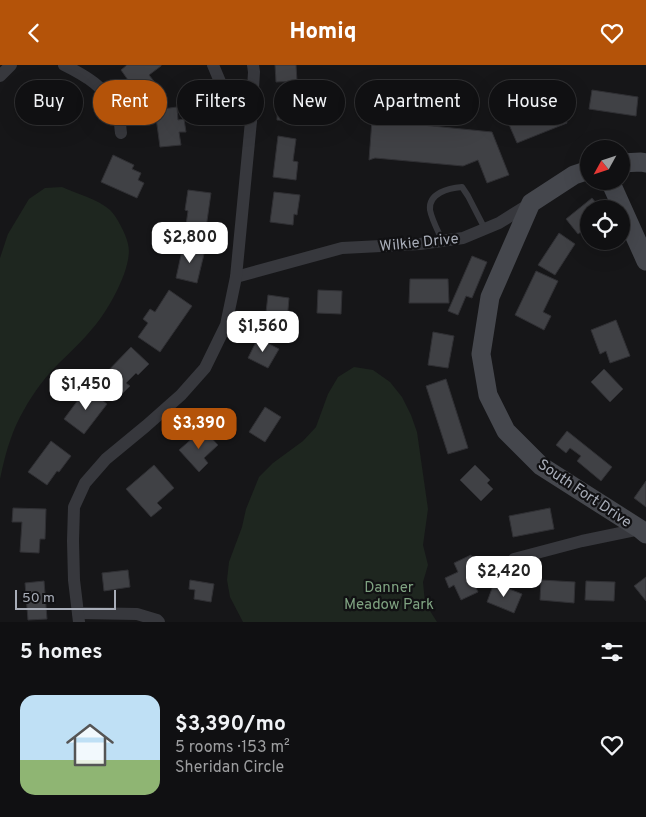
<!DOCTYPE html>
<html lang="en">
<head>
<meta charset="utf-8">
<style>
  body { margin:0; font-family:Overpass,sans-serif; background:#1e1e20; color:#f1f3f6; height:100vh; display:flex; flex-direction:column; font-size:19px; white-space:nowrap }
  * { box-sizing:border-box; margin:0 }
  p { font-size:16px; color:#9c9d9f }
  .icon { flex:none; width:28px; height:28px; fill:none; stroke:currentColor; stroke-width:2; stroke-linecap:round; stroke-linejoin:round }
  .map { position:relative; height:557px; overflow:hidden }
  .drawer { display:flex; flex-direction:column; background:#101012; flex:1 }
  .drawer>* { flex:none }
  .guide { position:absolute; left:15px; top:15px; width:616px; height:45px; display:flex; gap:10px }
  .needle { width:32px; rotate:230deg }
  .fabs { position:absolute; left:580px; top:75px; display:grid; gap:10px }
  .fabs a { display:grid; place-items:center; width:50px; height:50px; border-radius:50%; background:#101012; box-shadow:0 5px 20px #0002,0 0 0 1px #303032; font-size:25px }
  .scale { position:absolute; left:15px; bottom:12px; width:101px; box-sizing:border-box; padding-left:5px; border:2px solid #a8adb8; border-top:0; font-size:14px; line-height:18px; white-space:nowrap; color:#a8adb8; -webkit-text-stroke:4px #111113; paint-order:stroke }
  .price { position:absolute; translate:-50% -42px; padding:0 11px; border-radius:10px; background:#fff; color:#222; font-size:16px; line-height:32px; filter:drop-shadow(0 1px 2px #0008) }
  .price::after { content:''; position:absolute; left:50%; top:30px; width:15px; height:11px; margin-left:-8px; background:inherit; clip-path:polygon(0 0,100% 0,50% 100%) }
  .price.active { background:#b45309; color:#fff }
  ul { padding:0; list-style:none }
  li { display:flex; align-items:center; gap:15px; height:125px; padding:0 20px }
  li span { display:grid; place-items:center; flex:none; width:140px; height:100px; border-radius:15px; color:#555 }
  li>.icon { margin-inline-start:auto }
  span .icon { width:60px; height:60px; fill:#fffc; stroke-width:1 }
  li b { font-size:21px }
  h2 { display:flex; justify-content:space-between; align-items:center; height:60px; padding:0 20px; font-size:21px }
  .chip { padding:0 18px; border-radius:22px; background:#101012; box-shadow:0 5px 20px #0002,0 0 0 1px #303032; font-size:18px; line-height:45px }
  .chip.active { background:#b45309; color:#fff }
  header { display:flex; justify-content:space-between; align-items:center; height:65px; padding:0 20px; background:#b45309; color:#fff; font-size:22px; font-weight:800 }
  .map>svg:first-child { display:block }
  .green { fill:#1e261f }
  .building { fill:#404145; stroke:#303034 }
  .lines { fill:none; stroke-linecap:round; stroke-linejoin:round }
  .lane { stroke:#37383d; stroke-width:6 }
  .street { stroke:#37383d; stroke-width:12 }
  .secondary { stroke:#45474d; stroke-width:19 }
  .labels { text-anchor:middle; stroke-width:4.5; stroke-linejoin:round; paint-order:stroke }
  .street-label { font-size:15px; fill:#a8adb8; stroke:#111113 }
  .park-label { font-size:15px; fill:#7fa381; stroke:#111113 }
</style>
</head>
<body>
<header><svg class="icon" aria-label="back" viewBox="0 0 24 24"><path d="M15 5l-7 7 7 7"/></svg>Homiq<svg class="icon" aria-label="heart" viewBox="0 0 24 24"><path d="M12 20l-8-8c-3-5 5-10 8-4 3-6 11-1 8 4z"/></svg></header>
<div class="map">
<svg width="646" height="557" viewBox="0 0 646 557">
  <rect width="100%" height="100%" fill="#161618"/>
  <g class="green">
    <path d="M62 122C77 129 98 134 110 145 117 152 126 169 128 179 134 201 107 248 92 264 76 284 55 299 40 320 29 335 17 355 11 373 6 386 3 400 0 414V193L8 169 29 134 45 123Z"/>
    <path d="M354 302 373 305 390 317 402 332 411 350 417 367 428 444 423 480 428 500 423 517 425 538 437 557H243L230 532 227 515 229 497 242 462 246 444 259 412 273 398 303 376 316 362 328 329 338 312Z"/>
  </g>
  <g class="building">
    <path d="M127 0H161V1L149 10 157 20 140 32 121 5Z"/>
    <path d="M275 0H296L297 16 276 17Z"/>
    <path d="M592 25 638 32 636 51 589 44Z"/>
    <path d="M278 28 299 29 298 44H294L293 56 277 55Z"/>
    <path d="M556 31 567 58 517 78 507 55 536 43 535 40Z"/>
    <path d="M177 42 178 55 184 54 186 67H179L181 80 160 82 155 45Z"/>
    <path d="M372 55 492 67 509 110 487 118 478 95 463 101 375 93 369 95Z"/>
    <path d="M278 71 296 74 293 96 298 97 296 115 273 112Z"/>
    <path d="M113 90 134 100 132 104 141 108 138 115 144 118 137 133 101 117Z"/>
    <path d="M188 125 211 128 206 163 186 160 188 146 185 145Z"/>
    <path d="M274 127 300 130 297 150 294 149 293 160 270 157Z"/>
    <path d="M592 133 601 144H589V169L585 164 578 169 566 154Z"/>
    <path d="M559 168 575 179 555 210 538 200Z"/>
    <path d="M183 181 205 185 197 218 176 213Z"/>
    <path d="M472 191 487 197 472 233 466 231 458 250 448 246Z"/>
    <path d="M536 206 558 216 543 247 551 251 544 265 515 250Z"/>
    <path d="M410 214H448L449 238H409Z"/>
    <path d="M169 225 192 241 160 287 138 272 148 258 143 254 150 244 155 247Z"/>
    <path d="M318 225 342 226 341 249 317 248Z"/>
    <path d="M268 230 289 233 286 267 264 265Z"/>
    <path d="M616 255 630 291 610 298 606 286 600 289 591 265Z"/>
    <path d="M433 267 454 271 448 303 428 300Z"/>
    <path d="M258 273 279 284 268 303 248 293Z"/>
    <path d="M131 282 149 299 138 310 136 308 126 318 130 321 122 329 103 311Z"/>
    <path d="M604 304 623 324 610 337 591 317Z"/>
    <path d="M446 314 468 383 448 389 426 321Z"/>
    <path d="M87 323 107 339 84 369 64 354Z"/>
    <path d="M265 342 281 352 265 377 249 367Z"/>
    <path d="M203 364 218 380 204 393 208 398 199 407 179 385Z"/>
    <path d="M567 366 612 402 601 416 577 396 581 391 570 383 566 388 556 380Z"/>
    <path d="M51 376 71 391 59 407 57 406 47 420 28 407Z"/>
    <path d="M154 400 174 423 157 438 162 443 151 452 126 424Z"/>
    <path d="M475 400 490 415 487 418 493 424 481 436 460 415Z"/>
    <path d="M646 416V442L634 433Z"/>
    <path d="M13 443 46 444 45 474H40L39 488 20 487 22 457H12Z"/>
    <path d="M550 443 554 464 513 472 509 451Z"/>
    <path d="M471 490 478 504 469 508 478 527 461 535 454 520 449 523 445 513 458 507 454 498Z"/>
    <path d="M128 505 130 522 104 526 102 508Z"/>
    <path d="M646 512V536L634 521Z"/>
    <path d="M190 515 214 519 211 537 194 534 195 525 189 524Z"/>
    <path d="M541 515 575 517 574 538 540 535Z"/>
    <path d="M44 516 47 554 28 555 25 518Z"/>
    <path d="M586 516 615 517 614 536 585 535Z"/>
    <path d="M494 518 522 529 514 548 487 537Z"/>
  </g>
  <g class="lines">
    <path class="lane" d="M442 175C438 166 432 155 430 145 428 128 449 123 462 122L468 131 485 164"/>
    <g class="street">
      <path d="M64 0C86 11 105 22 117 45 120 51 120 61 121 68"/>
      <path d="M213 0 229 38 238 48 251 56"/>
      <path d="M0 11 11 0"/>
      <path d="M236 212 342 183 420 179 463 173 499 158 531 138"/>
      <path d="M514 494 582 476 640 464"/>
      <path d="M78 548 137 549 157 555 159 557"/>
      <path d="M79 557 74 515 73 476 74 442 85 418 106 394 146 361 181 330 205 303 226 260 236 212 251 56 254 7 253 0"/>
    </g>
    <g class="secondary">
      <path d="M621 98 641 97 646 98"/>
      <path d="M589 105 574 110 531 138 490 232 481 289 488 330 506 366 541 401 640 464 646 469"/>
      <path d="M610 116 646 196"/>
    </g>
  </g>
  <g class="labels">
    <g class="street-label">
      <text transform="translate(419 177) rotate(-6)" y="5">Wilkie Drive</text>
      <text transform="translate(585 428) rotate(34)" y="5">South Fort Drive</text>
    </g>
    <g class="park-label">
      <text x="389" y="527">Danner<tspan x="389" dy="17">Meadow Park</tspan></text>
    </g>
  </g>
</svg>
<div class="fabs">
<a><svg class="needle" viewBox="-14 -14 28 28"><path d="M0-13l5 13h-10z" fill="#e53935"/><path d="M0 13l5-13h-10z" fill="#9c9d9f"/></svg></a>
<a><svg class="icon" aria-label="locate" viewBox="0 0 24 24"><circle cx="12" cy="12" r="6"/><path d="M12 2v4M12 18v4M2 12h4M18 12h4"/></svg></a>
</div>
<div class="scale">50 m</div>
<b class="price" style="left:190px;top:199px">$2,800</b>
<b class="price" style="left:263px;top:288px">$1,560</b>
<b class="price" style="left:86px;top:346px">$1,450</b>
<b class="price active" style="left:199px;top:385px">$3,390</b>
<b class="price" style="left:504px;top:533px">$2,420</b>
<div class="guide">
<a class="chip">Buy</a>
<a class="chip active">Rent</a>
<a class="chip">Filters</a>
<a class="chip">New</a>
<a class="chip">Apartment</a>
<a class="chip">House</a>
</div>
</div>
<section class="drawer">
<h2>5 homes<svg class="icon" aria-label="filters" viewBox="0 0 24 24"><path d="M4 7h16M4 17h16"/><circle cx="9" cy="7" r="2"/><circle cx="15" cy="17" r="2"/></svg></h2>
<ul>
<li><span style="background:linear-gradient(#bfe0f5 65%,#8fb573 0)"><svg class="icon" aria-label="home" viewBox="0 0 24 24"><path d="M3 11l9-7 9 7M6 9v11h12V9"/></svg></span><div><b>$3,390/mo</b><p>5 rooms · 153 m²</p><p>Sheridan Circle</p></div><svg class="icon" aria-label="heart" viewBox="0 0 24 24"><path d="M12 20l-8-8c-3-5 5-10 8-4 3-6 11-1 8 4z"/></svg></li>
</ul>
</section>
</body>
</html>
